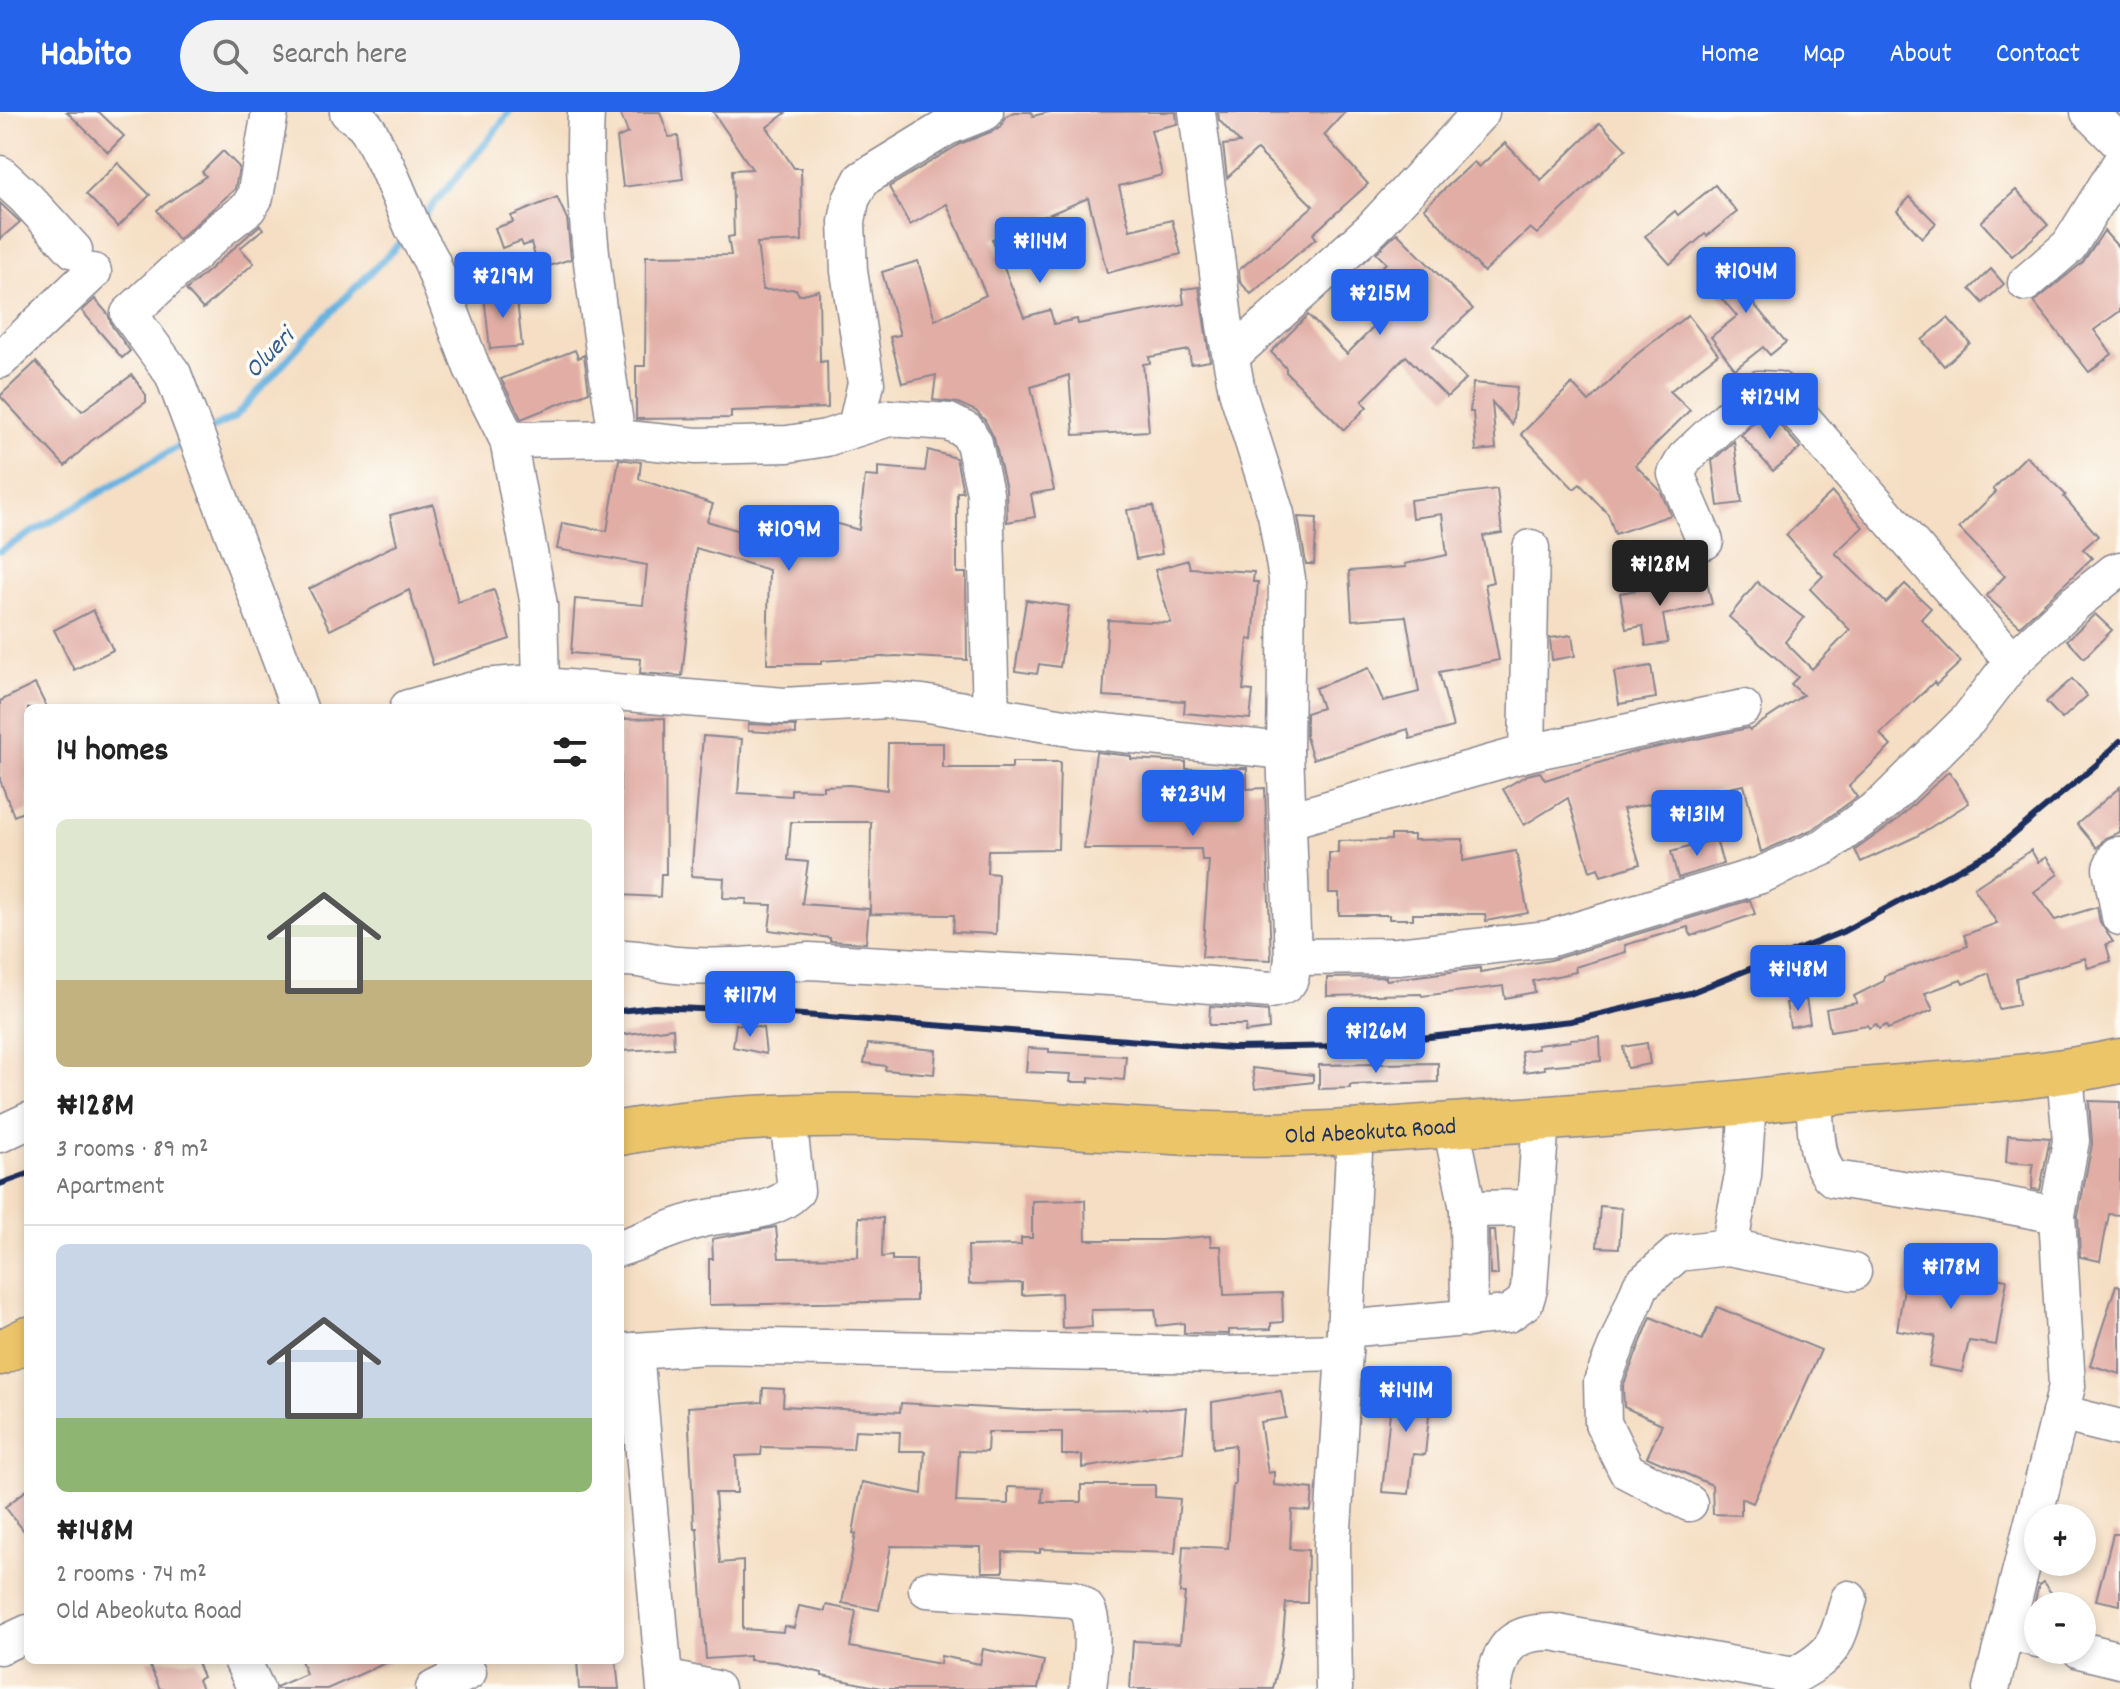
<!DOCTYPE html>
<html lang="en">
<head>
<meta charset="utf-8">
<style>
  body { margin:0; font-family:Dekko,sans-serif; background:#f2f2f2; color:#222; height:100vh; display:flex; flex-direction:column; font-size:30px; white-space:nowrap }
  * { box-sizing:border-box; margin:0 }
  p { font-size:26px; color:#767676 }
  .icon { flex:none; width:44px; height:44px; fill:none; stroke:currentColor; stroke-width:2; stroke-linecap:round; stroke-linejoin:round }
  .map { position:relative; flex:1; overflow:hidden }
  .side { position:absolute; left:24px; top:592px; width:600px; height:960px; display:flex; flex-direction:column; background:#fff; border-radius:12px; box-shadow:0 4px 12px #0003 }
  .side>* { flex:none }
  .tools { position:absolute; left:2024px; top:1392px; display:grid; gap:16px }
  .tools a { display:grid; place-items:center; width:72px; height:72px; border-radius:50%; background:#fff; box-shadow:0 4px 12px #0003; font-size:40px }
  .price { position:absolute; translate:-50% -68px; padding:0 18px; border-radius:8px; background:#2563eb; color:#fff; font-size:26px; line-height:52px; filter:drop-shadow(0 2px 4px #0008) }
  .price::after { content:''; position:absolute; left:50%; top:48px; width:24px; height:18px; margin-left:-12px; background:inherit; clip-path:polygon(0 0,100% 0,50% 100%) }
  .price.on { background:#222; color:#fff }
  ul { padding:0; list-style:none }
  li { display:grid; align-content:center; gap:16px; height:424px; padding:0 32px }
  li+li { border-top:2px solid #e0e0e0 }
  li span { display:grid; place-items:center; height:248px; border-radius:12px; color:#555 }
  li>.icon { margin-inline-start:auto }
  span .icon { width:144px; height:144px; fill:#fffc; stroke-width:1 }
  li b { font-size:34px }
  h2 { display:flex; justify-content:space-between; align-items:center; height:96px; padding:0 32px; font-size:34px }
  header { display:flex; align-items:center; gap:48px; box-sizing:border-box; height:112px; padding:0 40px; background:#2563eb; color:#fff }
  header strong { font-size:38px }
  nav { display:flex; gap:44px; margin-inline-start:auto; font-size:28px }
  .search { width:560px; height:72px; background:#f2f2f2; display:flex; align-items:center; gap:20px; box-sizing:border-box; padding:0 28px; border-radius:44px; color:#767676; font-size:30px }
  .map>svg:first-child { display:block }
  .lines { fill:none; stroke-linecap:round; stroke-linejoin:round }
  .stream { stroke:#67b2e0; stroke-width:7 }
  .building { fill:#e1ada4 }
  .minor-casing { stroke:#888690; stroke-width:39 }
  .highway-casing { stroke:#888690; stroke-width:47 }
  .minor { stroke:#fff; stroke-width:36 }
  .highway { stroke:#ecc569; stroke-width:44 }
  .rail { stroke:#1b2f5e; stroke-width:6 }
  .labels { text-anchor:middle; stroke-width:7; stroke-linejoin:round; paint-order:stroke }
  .street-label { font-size:24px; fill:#1b2f5e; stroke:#fdfcf7 }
  .water-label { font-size:26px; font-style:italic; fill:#365d8c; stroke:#fdfcf7 }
</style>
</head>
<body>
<header>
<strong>Habito</strong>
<div class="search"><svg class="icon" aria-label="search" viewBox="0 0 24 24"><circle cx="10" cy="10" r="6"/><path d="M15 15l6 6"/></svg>Search here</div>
<nav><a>Home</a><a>Map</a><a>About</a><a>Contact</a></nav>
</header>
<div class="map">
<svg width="2120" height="1577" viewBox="0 0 2120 1577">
  <rect width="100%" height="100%" fill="#fdfcf7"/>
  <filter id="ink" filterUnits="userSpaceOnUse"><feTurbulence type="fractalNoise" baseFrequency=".0125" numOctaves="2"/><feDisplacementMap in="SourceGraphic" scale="16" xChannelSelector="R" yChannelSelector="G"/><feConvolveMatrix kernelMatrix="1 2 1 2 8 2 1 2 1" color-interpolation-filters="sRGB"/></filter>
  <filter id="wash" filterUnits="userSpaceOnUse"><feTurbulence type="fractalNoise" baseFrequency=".006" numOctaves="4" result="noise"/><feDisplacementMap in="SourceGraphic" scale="32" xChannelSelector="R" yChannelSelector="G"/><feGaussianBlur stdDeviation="1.8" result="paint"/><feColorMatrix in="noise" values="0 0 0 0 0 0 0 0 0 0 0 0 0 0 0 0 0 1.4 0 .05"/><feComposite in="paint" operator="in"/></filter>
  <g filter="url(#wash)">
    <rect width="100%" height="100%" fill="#f5dec3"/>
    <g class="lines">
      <g class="stream">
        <path d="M421 107 491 25 509 0"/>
        <path d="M206 319 235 305 319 212 405 126"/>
        <path d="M0 439 188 329"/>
      </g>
    </g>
    <g id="blocks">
      <g class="building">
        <path d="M67 0H99L124 24 108 40Z"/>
        <path d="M620 0H660L669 25 678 24 683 67 623 75 617 26 628 21Z"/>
        <path d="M713 0H787L767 15 794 56H801L802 129 757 131 763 178 796 177 799 183 819 178 820 250 827 249 828 296 731 299V306L636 307V254H645L646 144 731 143 728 125 734 124 732 58 752 57Z"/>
        <path d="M1014 0H1031L1033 4 1049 0H1176L1177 12 1151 18 1162 63 1119 74 1130 118 1172 108 1181 142 1107 161 1088 86 992 127 1024 205 1050 198 1054 212 1077 207 1078 212 1184 192 1182 177 1199 175 1210 249 1191 252 1189 238 1149 245 1150 251 1143 252 1149 319 1074 323 1069 263 1031 275 1054 378 1031 382 1035 405 1007 410 1006 377 994 326 985 308 976 299 958 291 933 288 936 263 902 271 890 225 900 223 882 160 918 149 935 208 986 183 947 92 910 113 889 75 960 32 993 19 1001 14 1006 4Z"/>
        <path d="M1218 0H1345L1324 23 1368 72 1313 122 1316 126 1251 182 1240 170 1239 158 1313 94 1257 38 1227 66 1223 33 1240 31 1219 8Z"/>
        <path d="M1600 11 1626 37 1537 122 1530 116 1484 160 1424 96 1474 50 1479 55 1505 31 1541 68Z"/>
        <path d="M223 39 239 55 235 77 178 128 157 98 206 64 202 60Z"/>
        <path d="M118 51 150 83 118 115 86 82Z"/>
        <path d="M1715 73 1737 100 1707 124 1705 122 1670 152 1645 124 1675 99 1678 103Z"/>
        <path d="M2016 78 2048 113 2012 144 1981 110Z"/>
        <path d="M557 85 567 107 571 147 539 157 531 131 523 134 521 129 502 136 495 116 513 110 511 104Z"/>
        <path d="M1910 85 1936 111 1922 126 1897 99Z"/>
        <path d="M0 91 20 110 0 127Z"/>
        <path d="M260 113 263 117 240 136 254 151 203 197 186 178Z"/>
        <path d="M2104 119 2120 137V199L2094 218 2112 242 2089 260 2034 190 2083 150Z"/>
        <path d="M1397 121 1473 197 1433 234 1466 267 1447 285 1406 244 1362 289 1367 295 1344 318 1286 260V256L1271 240 1308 203 1347 242 1382 207 1358 179 1386 151 1376 141Z"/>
        <path d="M1751 144 1774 172 1752 190 1786 230 1770 243 1763 235 1735 257 1711 225 1737 204 1713 176Z"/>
        <path d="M1991 157 2004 172 1983 191 1970 177Z"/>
        <path d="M516 179 522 234 490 237 484 183Z"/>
        <path d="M95 187 108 202 112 214 130 239 122 246 82 199Z"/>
        <path d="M1688 203 1718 242 1670 279 1690 298 1635 353 1660 378 1671 403 1615 422 1608 402 1580 372 1574 377 1521 322 1572 272 1589 290 1636 243Z"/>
        <path d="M1948 206 1970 231 1944 254 1922 228Z"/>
        <path d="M575 238 578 246 584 243 589 280 521 307 501 267Z"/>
        <path d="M36 250 82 299 132 263 146 283V290L91 329 65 354 0 284Z"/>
        <path d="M1473 271 1517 275 1512 313 1492 290 1496 337 1476 339 1473 300H1470Z"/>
        <path d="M1767 298 1800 336 1773 359 1741 323Z"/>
        <path d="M1734 329 1742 391 1718 394 1712 349Z"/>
        <path d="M928 338 956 346 963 380H957V461H966L967 548 896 544 821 549V552H767L769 458 696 436 682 564 640 561 641 547 571 541 575 487 643 493 647 453 557 437 562 411 607 419 619 347 641 350 639 367 713 392 707 409 779 431 789 398 859 418 865 364 878 365V355L925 359Z"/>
        <path d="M2026 344 2066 383 2064 385 2098 424 2083 437 2092 446 2020 514 1986 484 2005 464 1959 416 1996 380 1993 377Z"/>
        <path d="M1497 377 1502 421 1483 424 1493 470 1485 472 1499 548 1439 560 1453 615 1410 627 1408 617 1313 647 1306 625V601L1322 596 1315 576 1369 556 1383 589 1419 580 1406 504 1352 508 1349 459 1406 455 1405 452 1447 443 1442 402 1412 406 1410 388Z"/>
        <path d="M1832 380 1863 415 1835 441 1886 491 1905 472 1931 496 1921 507 1961 550 1936 573 1934 570 1880 622 1891 634 1849 674 1857 685 1813 717 1761 740 1744 673 1623 697 1640 752 1601 764 1598 756 1590 759 1568 686 1524 713 1503 677 1527 663 1540 660 1545 668 1630 641 1748 616 1750 618 1803 583 1791 572 1798 565 1729 505 1757 470 1804 506 1785 530 1812 557 1850 518 1810 477 1823 464 1786 423Z"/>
        <path d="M433 392 458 490 494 478 510 527 433 553 409 478 330 518 309 477 397 432 390 403Z"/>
        <path d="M1153 394 1162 442 1136 447 1127 398Z"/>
        <path d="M1298 405 1317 406 1314 452H1306Z"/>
        <path d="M1188 448 1190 456 1254 460 1253 470H1258L1253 528 1248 527 1243 578 1253 579 1250 607 1184 601 1185 589 1103 584 1108 508 1171 511 1155 458Z"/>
        <path d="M1707 470 1712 492 1663 503 1668 531 1646 534 1643 514 1626 517 1620 481 1658 474 1659 482Z"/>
        <path d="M1026 488 1069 494 1060 555 1039 552 1037 562 1015 559Z"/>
        <path d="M93 498 113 538 74 558 54 518Z"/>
        <path d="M2095 502 2112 518 2084 546 2067 528Z"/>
        <path d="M1572 523 1575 544 1552 548 1550 526Z"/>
        <path d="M1651 554 1656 586 1619 592 1614 560Z"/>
        <path d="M2072 567 2087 584 2062 607 2046 590Z"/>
        <path d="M35 572 47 596H28V698L14 704 0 668V589Z"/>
        <path d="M665 606 666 762H661L660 785 620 783V607Z"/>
        <path d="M748 612 796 614V622L748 619Z"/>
        <path d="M703 624 742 627 738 681 791 684V677L823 678V674L850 673 887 678 888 631H943V656H1012V650H1060L1058 737 988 738 987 761 998 762 996 822 953 820 954 803 870 802 871 710H791L788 748 808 750 802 792 869 797 866 831 830 829V826L769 818 772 793 746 792 747 787 723 786 724 766 691 764Z"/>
        <path d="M1096 640 1131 644V647L1186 650V657L1247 656V677L1265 676 1271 848 1202 845 1209 748H1202L1201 737H1084Z"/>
        <path d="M1949 659 1969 691 1915 725 1861 750 1855 738 1897 708Z"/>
        <path d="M2120 675V720L2105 726 2097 736 2077 712Z"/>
        <path d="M1391 723H1414V728L1463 727V749L1516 739 1528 801 1486 809 1485 802H1413V807H1389V803H1339V781H1329V741H1338V729L1391 728Z"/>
        <path d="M1716 727 1723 752 1678 766 1671 740Z"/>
        <path d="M2031 738 2038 750 2046 745 2058 762 2034 780 2055 808 2097 795 2100 810 2113 830 2106 832 2111 849 2088 856 2085 846 2016 866 2019 893 1999 897 1989 861 1963 872 1961 868 1925 881 1933 898 1888 917 1886 913 1879 917 1876 912 1869 916 1867 913 1830 919 1826 897 1857 891 1854 884 1884 869V864L1968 834 1964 823 1997 811 1974 776Z"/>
        <path d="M1750 788 1755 802 1691 824 1688 815 1625 833 1626 840 1575 855 1576 860 1533 869 1535 880 1505 886 1503 874 1422 884 1421 882 1327 884V866L1386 865V868L1480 856V860L1551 848Z"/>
        <path d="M1806 887 1810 911 1790 915 1786 891Z"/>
        <path d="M1210 894 1268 899 1269 917 1245 920 1246 913H1209Z"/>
        <path d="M736 912 763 916 766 942 733 935Z"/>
        <path d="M673 916 674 936 620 939V923Z"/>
        <path d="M1600 925 1601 949 1544 954 1545 957 1524 960 1521 939 1538 937 1537 933 1570 929V927Z"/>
        <path d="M1647 931 1650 952 1627 956 1623 935Z"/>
        <path d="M868 932 936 938 934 962 885 958 886 954 864 951Z"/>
        <path d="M1028 936 1049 937V940L1126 944 1124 968 1089 965V970H1070L1071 962 1026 960Z"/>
        <path d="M1438 951V970L1350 973V976L1319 977V953Z"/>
        <path d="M1252 956 1313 963V970L1255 977Z"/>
        <path d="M2089 989 2120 990V1103L2109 1102 2100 1149 2080 1145 2078 1104 2092 1032Z"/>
        <path d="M2008 1023 2050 1026 2040 1078 2032 1077 2033 1052 2006 1050Z"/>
        <path d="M1085 1088 1086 1128H1161L1210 1124 1211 1134H1221L1224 1183 1282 1181 1283 1210 1271 1211V1217L1229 1218V1222L1184 1221V1211L1157 1214 1155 1197 1091 1198 1092 1215 1062 1216 1061 1181 1022 1183V1171L969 1172 968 1134 1021 1133V1126H1032V1089Z"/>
        <path d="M1600 1094 1622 1096 1619 1136 1597 1135Z"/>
        <path d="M859 1105 883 1106 882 1145 892 1144V1148H916V1189L709 1193V1147H713L712 1127 776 1115 779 1146 858 1145Z"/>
        <path d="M1489 1118H1495L1498 1163H1490Z"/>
        <path d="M1908 1152 2007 1168 1996 1233 1969 1229 1962 1260 1929 1254 1935 1224 1897 1218Z"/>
        <path d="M2116 1173 2120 1174V1262L2090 1253Z"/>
        <path d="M1717 1195 1821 1238 1753 1391 1741 1386V1403L1713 1402 1712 1373 1647 1345 1662 1312 1624 1295 1623 1274 1651 1205 1702 1228Z"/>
        <path d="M1393 1270 1432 1274 1425 1343 1413 1342 1409 1382 1382 1380Z"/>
        <path d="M763 1276 784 1277 783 1294 900 1300 901 1291 1023 1298 1170 1297 1187 1295 1183 1340 1082 1356V1343H1062V1320H988L987 1340 959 1339 956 1390 1008 1392V1375L1043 1376 1042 1390H1081V1373H1155V1385L1180 1387 1175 1441 1040 1437V1441L1003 1440V1460H982L981 1435 891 1434 879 1498 842 1491 856 1422 853 1421 862 1370 922 1382 925 1339H899L900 1320 855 1318 853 1337 762 1335 761 1343 736 1344 737 1381H715L720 1451 743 1449V1517L783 1520 784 1514 794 1516 799 1494 825 1499 826 1493 856 1499 850 1535 940 1552 941 1544 980 1552 983 1537 1044 1549 1038 1577H886L822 1564V1561L777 1550 749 1548V1544L706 1547 697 1416H694L688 1295 762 1290Z"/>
        <path d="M1281 1279 1286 1306 1260 1310 1268 1361 1274 1360V1373L1313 1377 1311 1399 1292 1398 1290 1437 1308 1438 1307 1491H1286L1282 1536 1273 1577H1130L1133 1529 1180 1531 1185 1481H1180L1183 1434 1228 1436 1233 1372H1235V1333L1213 1336 1212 1290Z"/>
        <path d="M28 1377V1424L5 1395Z"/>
        <path d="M2113 1422H2120V1493L2096 1488Z"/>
        <path d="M2043 1470 2061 1494H2038L2035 1489 2039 1473Z"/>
        <path d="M147 1548H196L203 1565 198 1568 202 1577H160Z"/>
        <path d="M301 1548H392L327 1577H277L276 1575 306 1562Z"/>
        <path d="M577 1548H616L619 1577H579Z"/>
      </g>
    </g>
  </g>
  <g filter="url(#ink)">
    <use href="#blocks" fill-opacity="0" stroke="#888690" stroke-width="2"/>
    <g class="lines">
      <g class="minor-casing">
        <g id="minor">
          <path d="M270 0 255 85 248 96 221 117 129 202 173 262 299 596"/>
          <path d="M348 0 363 11 369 19 387 55 413 116 431 148 472 256 508 328 539 493 541 574"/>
          <path d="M586 0C580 110 602 218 617 326"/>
          <path d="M2089 0 2120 31"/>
          <path d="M0 62 25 85 74 138"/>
          <path d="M2026 171 2069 134 2120 52"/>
          <path d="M1231 244 1372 117 1481 0"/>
          <path d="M0 248 93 160"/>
          <path d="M856 315 866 271 849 159 847 110 851 88 862 67 947 15 985 0"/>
          <path d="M508 328 617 326 696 334 788 332 826 326 889 306 949 310 967 319 974 331 985 381 991 603"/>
          <path d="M2013 549 2075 491 2114 460 2120 458"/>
          <path d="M408 596 484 575 519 572 784 594 887 588 922 591 1076 617 1285 639"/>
          <path d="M1527 641 1531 436"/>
          <path d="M1289 708 1527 641 1743 596"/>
          <path d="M2120 743H2117L2111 756 2120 805"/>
          <path d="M1293 845 1398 844 1548 827 1761 763 1824 735 1884 691 1968 608 2013 549 1778 278 1759 277 1685 346 1676 362 1705 429"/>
          <path d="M620 846C639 845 657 851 676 853 720 857 766 852 809 849L1127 866 1270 878C1294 874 1290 866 1293 845L1285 639 1287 467 1276 402 1237 279 1225 214 1197 0"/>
          <path d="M1814 980C1816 1005 1813 1052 1834 1067L1985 1089 2057 1103"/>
          <path d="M1451 1013 1468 1097 1469 1207"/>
          <path d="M0 1022 28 1009"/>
          <path d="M1468 1097 1535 1096"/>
          <path d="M1729 1135 1743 1063 1748 990"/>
          <path d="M620 1136C647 1127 675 1114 702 1107 734 1100 772 1103 796 1079L788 1004"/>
          <path d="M1345 1217 1508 1202 1525 1190 1529 1177 1541 1007"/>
          <path d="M635 1239 665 1577"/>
          <path d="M620 1240 707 1234 1223 1243 1344 1240 1355 1020"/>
          <path d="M2060 1301 2120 1316"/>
          <path d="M1689 1391 1627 1359 1603 1311 1602 1270 1641 1173 1678 1141 1729 1135 1853 1160"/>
          <path d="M927 1477 1073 1487C1078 1490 1086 1494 1088 1500 1095 1515 1090 1560 1088 1577"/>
          <path d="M2007 1519 2038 1527"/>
          <path d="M0 1534 28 1521"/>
          <path d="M2080 1538 2120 1548"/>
          <path d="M242 1548 256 1577"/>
          <path d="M665 1566 716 1577"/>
          <path d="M434 1577 468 1560"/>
          <path d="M1334 1577 1332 1433 1344 1240"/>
          <path d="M1493 1577C1500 1537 1509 1520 1552 1520L1794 1564C1836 1541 1836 1532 1849 1487"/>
          <path d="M1991 1577 2067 1274 2057 1103 2071 1029 2065 961"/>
        </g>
      </g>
      <g class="highway-casing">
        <g id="highway">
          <path id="s1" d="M620 1021C815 986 1014 1014 1211 1022 1292 1025 1372 1019 1452 1013 1551 1006 1649 999 1748 990 1871 972 1998 975 2120 949"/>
          <path d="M0 1241 28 1227"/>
        </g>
      </g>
      <use href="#minor" class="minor"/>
      <use href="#highway" class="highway"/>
      <g class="rail">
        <path d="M620 899 654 895 764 900 1232 936 1350 934 1571 909 1690 881 1842 820 1993 739 2096 653 2120 629"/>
        <path d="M0 1072 28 1062"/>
      </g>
    </g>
  </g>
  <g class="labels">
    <g class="street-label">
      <text dy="8" stroke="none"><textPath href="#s1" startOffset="752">Old Abeokuta Road</textPath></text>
    </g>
    <g class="water-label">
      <text transform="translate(268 240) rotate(-46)" y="9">Olueri</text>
    </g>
  </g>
</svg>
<div class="tools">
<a>+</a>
<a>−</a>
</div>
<b class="price" style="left:1040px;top:173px">₦114M</b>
<b class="price" style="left:1746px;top:203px">₦104M</b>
<b class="price" style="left:503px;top:208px">₦219M</b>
<b class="price" style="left:1380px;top:225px">₦215M</b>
<b class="price" style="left:1770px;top:329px">₦124M</b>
<b class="price" style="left:789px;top:461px">₦109M</b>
<b class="price on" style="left:1660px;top:496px">₦128M</b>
<b class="price" style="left:1193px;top:726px">₦234M</b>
<b class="price" style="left:1697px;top:746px">₦131M</b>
<b class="price" style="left:1798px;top:901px">₦148M</b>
<b class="price" style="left:750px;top:927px">₦117M</b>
<b class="price" style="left:1376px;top:963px">₦126M</b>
<b class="price" style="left:1951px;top:1199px">₦178M</b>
<b class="price" style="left:1406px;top:1322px">₦141M</b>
<section class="side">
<h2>14 homes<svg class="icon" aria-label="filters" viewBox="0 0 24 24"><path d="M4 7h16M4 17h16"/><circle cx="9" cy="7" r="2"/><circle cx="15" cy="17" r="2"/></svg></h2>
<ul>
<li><span style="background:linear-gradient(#dfe7d0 65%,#c2b280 0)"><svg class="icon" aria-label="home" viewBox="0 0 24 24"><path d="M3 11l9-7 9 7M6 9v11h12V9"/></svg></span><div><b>₦128M</b><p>3 rooms · 89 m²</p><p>Apartment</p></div></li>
<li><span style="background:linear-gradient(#c9d6e8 70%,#8fb573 0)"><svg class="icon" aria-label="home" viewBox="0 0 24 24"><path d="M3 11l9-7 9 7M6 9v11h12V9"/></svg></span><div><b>₦148M</b><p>2 rooms · 74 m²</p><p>Old Abeokuta Road</p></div></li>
</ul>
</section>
</div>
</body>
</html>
